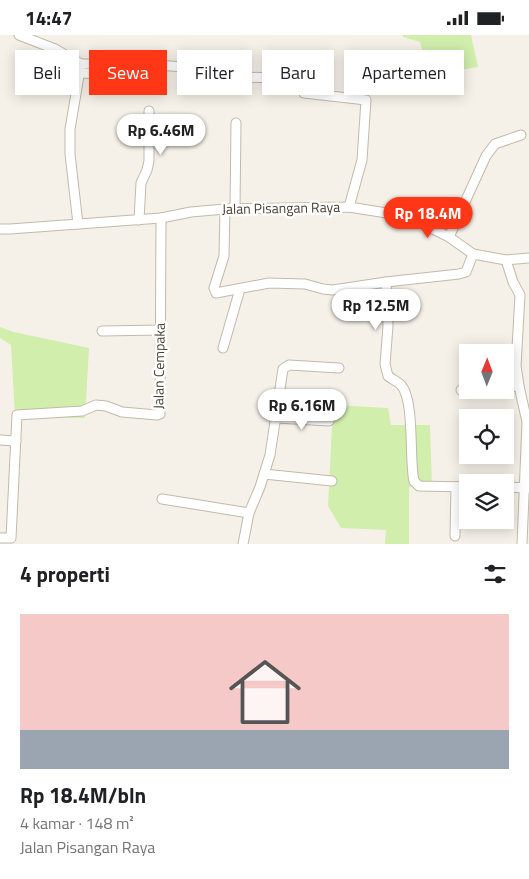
<!DOCTYPE html>
<html lang="id">
<head>
<meta charset="utf-8">
<style>
  body { margin:0; font-family:"Titillium Web",sans-serif; background:#f2f2f2; color:#202124; height:100vh; display:flex; flex-direction:column; font-size:19px; white-space:nowrap }
  * { box-sizing:border-box; margin:0 }
  p { font-size:16px; color:#757577 }
  .icon { flex:none; width:28px; height:28px; fill:none; stroke:currentColor; stroke-width:2; stroke-linecap:round; stroke-linejoin:round }
  .map { position:relative; height:509px; overflow:hidden }
  .drawer { display:flex; flex-direction:column; background:#fff; flex:1 }
  .drawer>* { flex:none }
  .guide { position:absolute; left:15px; top:15px; width:500px; height:45px; display:flex; gap:10px }
  .needle { width:32px; rotate:1deg }
  .fabs { position:absolute; left:459px; top:309px; display:grid; gap:10px }
  .fabs a { display:grid; place-items:center; width:55px; height:55px; border-radius:0px; background:#fff; box-shadow:0 2px 12px #0003; font-size:25px }
  .price { position:absolute; translate:-50% -42px; padding:0 11px; border-radius:18px; background:#fff; color:#222; font-size:16px; line-height:32px; filter:drop-shadow(0 1px 2px #0008) }
  .price::after { content:''; position:absolute; left:50%; top:30px; width:15px; height:11px; margin-left:-8px; background:inherit; clip-path:polygon(0 0,100% 0,50% 100%) }
  .price.selected { background:#ff3716; color:#fff }
  ul { padding:0; list-style:none }
  li { display:grid; align-content:center; gap:10px; height:265px; padding:0 20px }
  li+li { border-top:1px solid #e0e0e0 }
  li span { display:grid; place-items:center; height:155px; border-radius:0px; color:#555 }
  li>.icon { margin-inline-start:auto }
  span .icon { width:90px; height:90px; fill:#fffc; stroke-width:1 }
  li b { font-size:21px }
  h2 { display:flex; justify-content:space-between; align-items:center; height:60px; padding:0 20px; font-size:21px }
  .chip { padding:0 18px; border-radius:0px; background:#fff; box-shadow:0 2px 12px #0003; font-size:18px; line-height:45px }
  .chip.selected { background:#ff3716; color:#fff }
  .status { display:flex; justify-content:space-between; align-items:center; height:35px; padding:0 25px; background:#fff; direction:ltr }
  .status svg { height:14px; fill:currentColor }
  .map>svg:first-child { display:block }
  .green { fill:#d1eead }
  .lines { fill:none; stroke-linecap:round; stroke-linejoin:round }
  .minor-casing { stroke:#c2b9aa; stroke-width:11 }
  .minor { stroke:#fff; stroke-width:9 }
  .labels { text-anchor:middle; stroke-width:5; stroke-linejoin:round; paint-order:stroke }
  .street-label { font-size:14px; fill:#4a4236; stroke:#fff }
</style>
</head>
<body>
<div class="status"><b>14:47</b><svg viewBox="0 0 49 12"><path d="M0 12V9h3v3zM5 12V6h3v6zM10 12V3h3v9zM15 12V0h3v12zM26 1h20v11H26zM47 4h2v5h-2z"/></svg></div>
<div class="map">
<svg width="529" height="509" viewBox="0 0 529 509">
  <rect width="100%" height="100%" fill="#f6f1e8"/>
  <g class="green">
    <path d="M403 0H471L478 32 429 40 420 7 403 2Z"/>
    <path d="M0 292 14 297 89 313 85 383 15 382 11 310 0 303Z"/>
    <path d="M333 370 388 373 391 390H430L432 450 409 452V509H385L386 495 341 493 328 471Z"/>
  </g>
  <g class="lines">
    <g class="minor-casing">
      <g id="minor">
        <path d="M19 0 55 14 81 29"/>
        <path d="M81 29H142L213 34 216 41 303 44 304 58 366 65 362 125 349 172"/>
        <path d="M79 38 130 40"/>
        <path d="M235 173 236 88"/>
        <path d="M225 174 224 221 214 253 216 258 269 248 305 249 323 254 333 255 386 247 459 239 466 237 473 219"/>
        <path d="M139 185 141 148 147 135 149 126V76"/>
        <path d="M78 189 70 119V94L81 29"/>
        <path d="M0 194H10L161 183 191 177 225 174 349 172 393 179 417 186 449 202 473 219 506 225 513 247 520 260 516 331 519 351 527 387 522 509"/>
        <path d="M449 202 486 121 495 109 521 100"/>
        <path d="M506 225 529 223"/>
        <path d="M386 247 388 291 385 329 388 341C392 344 398 347 401 350 415 365 409 425 414 446L419 451 468 452"/>
        <path d="M102 296 160 295"/>
        <path d="M223 313 240 254"/>
        <path d="M505 352 519 351"/>
        <path d="M461 355H468"/>
        <path d="M276 383 329 386"/>
        <path d="M0 405 16 406"/>
        <path d="M264 439 332 446"/>
        <path d="M505 452 529 453"/>
        <path d="M162 464 249 478"/>
        <path d="M455 501 456 452"/>
        <path d="M0 503H11L17 380 82 376 96 370 106 371 122 377 157 380 160 379 161 183"/>
        <path d="M243 509 249 478 260 452 270 420 283 334 289 330 339 333"/>
      </g>
    </g>
    <use href="#minor" class="minor"/>
  </g>
  <g class="labels">
    <g class="street-label">
      <text transform="translate(281 173) rotate(-1)" y="5">Jalan Pisangan Raya</text>
      <text transform="translate(159 331) rotate(-89)" y="5">Jalan Cempaka</text>
    </g>
  </g>
</svg>
<div class="fabs">
<a><svg class="needle" viewBox="-14 -14 28 28"><path d="M0-13l5 13h-10z" fill="#e53935"/><path d="M0 13l5-13h-10z" fill="#757577"/></svg></a>
<a><svg class="icon" aria-label="locate" viewBox="0 0 24 24"><circle cx="12" cy="12" r="6"/><path d="M12 2v4M12 18v4M2 12h4M18 12h4"/></svg></a>
<a><svg class="icon" aria-label="layers" viewBox="0 0 24 24"><path d="M12 4l9 5-9 5-9-5zM3 14l9 5 9-5"/></svg></a>
</div>
<b class="price" style="left:161px;top:121px">Rp 6.46M</b>
<b class="price selected" style="left:428px;top:204px">Rp 18.4M</b>
<b class="price" style="left:376px;top:296px">Rp 12.5M</b>
<b class="price" style="left:302px;top:396px">Rp 6.16M</b>
<div class="guide">
<a class="chip">Beli</a>
<a class="chip selected">Sewa</a>
<a class="chip">Filter</a>
<a class="chip">Baru</a>
<a class="chip">Apartemen</a>
</div>
</div>
<section class="drawer">
<h2>4 properti<svg class="icon" aria-label="filters" viewBox="0 0 24 24"><path d="M4 7h16M4 17h16"/><circle cx="9" cy="7" r="2"/><circle cx="15" cy="17" r="2"/></svg></h2>
<ul>
<li><span style="background:linear-gradient(#f6c9c9 75%,#9aa5b1 0)"><svg class="icon" aria-label="home" viewBox="0 0 24 24"><path d="M3 11l9-7 9 7M6 9v11h12V9"/></svg></span><div><b>Rp 18.4M/bln</b><p>4 kamar · 148 m²</p><p>Jalan Pisangan Raya</p></div></li>
</ul>
</section>
</body>
</html>
